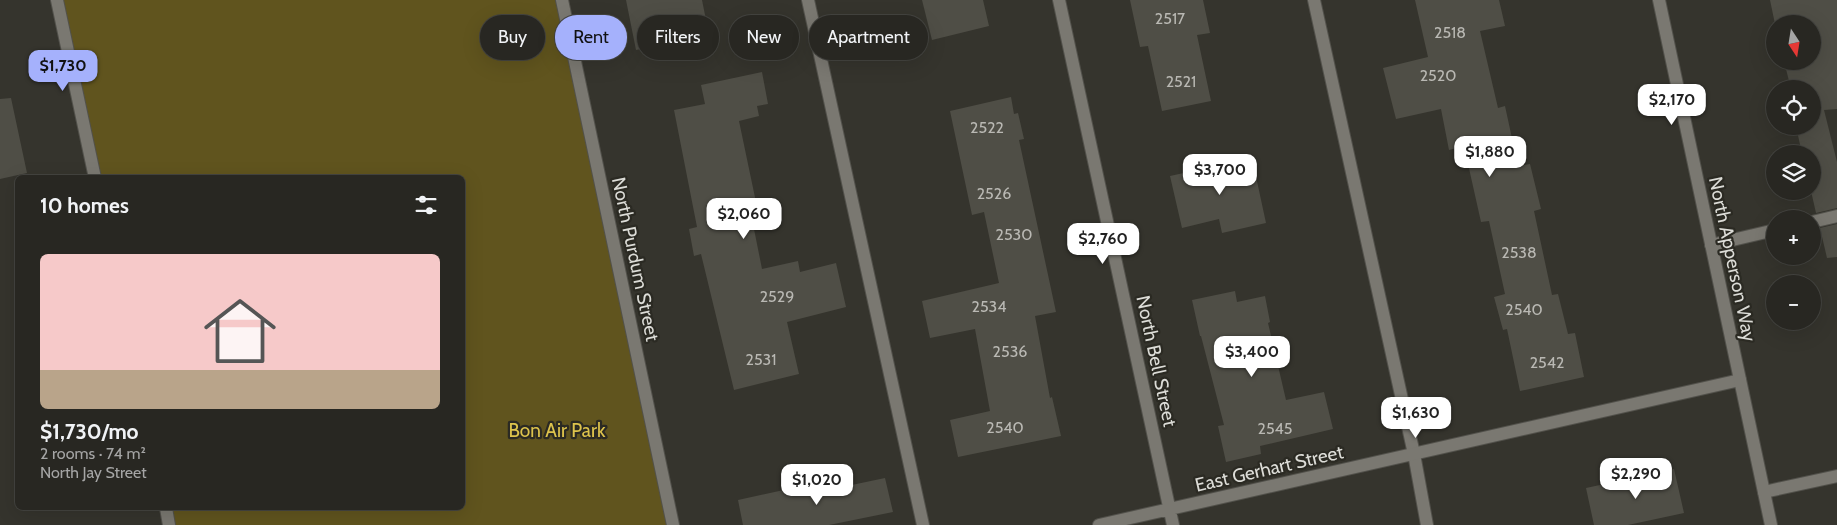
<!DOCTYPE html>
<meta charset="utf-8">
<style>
body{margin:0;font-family:Cabin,sans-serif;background:#302f2a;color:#f1f3f6;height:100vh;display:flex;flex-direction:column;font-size:19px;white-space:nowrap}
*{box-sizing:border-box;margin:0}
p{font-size:16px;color:#a5a5a5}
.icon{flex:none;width:28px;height:28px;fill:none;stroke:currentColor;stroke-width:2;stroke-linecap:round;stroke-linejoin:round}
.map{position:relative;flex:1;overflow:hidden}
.panel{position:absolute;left:15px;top:175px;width:450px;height:335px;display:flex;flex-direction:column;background:#282722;border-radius:8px;box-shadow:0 5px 20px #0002,0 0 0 1px #444440}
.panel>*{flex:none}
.hud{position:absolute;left:480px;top:15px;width:475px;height:45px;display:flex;gap:10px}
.needle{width:32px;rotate:168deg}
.buttons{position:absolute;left:1766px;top:15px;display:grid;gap:10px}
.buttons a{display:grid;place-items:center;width:55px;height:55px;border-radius:50%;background:#282722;box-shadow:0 5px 20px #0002,0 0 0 1px #444440;font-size:25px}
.price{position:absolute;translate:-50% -42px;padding:0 11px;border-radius:10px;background:#fff;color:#222;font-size:16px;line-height:32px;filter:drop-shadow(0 1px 2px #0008)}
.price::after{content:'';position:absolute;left:50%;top:30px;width:15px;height:11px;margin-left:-8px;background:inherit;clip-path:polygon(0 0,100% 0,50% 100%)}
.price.on{background:#a5b1fc;color:#111}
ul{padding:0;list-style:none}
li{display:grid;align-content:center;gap:10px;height:265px;padding:0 25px}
li span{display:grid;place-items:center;height:155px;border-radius:8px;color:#555}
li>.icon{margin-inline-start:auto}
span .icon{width:90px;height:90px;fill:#fffc;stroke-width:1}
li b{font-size:21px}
h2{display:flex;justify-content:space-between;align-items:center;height:60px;padding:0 25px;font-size:21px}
.tag{padding:0 18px;border-radius:22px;background:#282722;box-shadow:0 5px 20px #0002,0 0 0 1px #444440;font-size:18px;line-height:45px}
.tag.on{background:#a5b1fc;color:#111}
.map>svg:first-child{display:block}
.green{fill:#60541e}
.building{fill:#4f4e46}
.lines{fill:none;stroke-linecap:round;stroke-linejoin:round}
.service-casing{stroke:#52514b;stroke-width:14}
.minor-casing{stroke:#52514b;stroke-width:14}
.secondary-casing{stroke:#52514b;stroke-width:14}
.service{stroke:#7a7871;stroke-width:12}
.minor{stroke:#7a7871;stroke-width:12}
.secondary{stroke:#7a7871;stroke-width:12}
.labels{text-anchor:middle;stroke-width:4.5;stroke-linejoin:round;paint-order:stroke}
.number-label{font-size:16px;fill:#b9b8b3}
.street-label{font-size:19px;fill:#dcdcd7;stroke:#2b2a23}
.park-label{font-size:19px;fill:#ddc34c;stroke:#2b2a23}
</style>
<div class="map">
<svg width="1837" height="525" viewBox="0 0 1837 525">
<rect width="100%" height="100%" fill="#35342d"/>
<path class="green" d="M57 0H562L673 525H169L166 508H462V178L95 177Z"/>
<path class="building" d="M626 0H702L709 35 636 50Z
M922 0H983L989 26 932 40Z
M1130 0H1203L1210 33 1197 35 1211 101 1162 111 1148 46 1140 47Z
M1415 0H1499L1505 26 1480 31 1498 108 1505 106 1518 166 1530 164 1541 209 1534 211 1552 295 1558 294 1568 334 1575 333 1584 377 1520 391 1507 329 1503 330 1494 297 1505 294 1489 221 1481 222 1464 146 1449 150 1441 109 1396 119 1383 68 1428 57Z
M1770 0H1837V109L1824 110 1837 162V208L1816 213 1811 191H1812V154H1802L1796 126H1812V89H1791L1784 61H1812V24H1775Z
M762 72 768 104 757 106 759 116 739 121 757 207 750 209 762 269 798 261 800 272 836 263 846 307 787 322 799 374 734 390 701 254 694 256 689 229 697 227 674 110 705 104 701 85Z
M1011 97 1014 114 1018 113 1024 139 1019 140 1056 312 1035 316 1050 398 1052 397 1061 436 958 457 950 420 990 411 975 329 930 338 922 301 999 283 984 212 972 215 950 111Z
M11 98 27 173 0 179V99Z
M1252 158 1266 223 1222 233 1219 219 1182 228 1170 176Z
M1837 224V257L1827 258 1820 228Z
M1235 291 1237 302 1265 296 1270 322 1268 323 1286 400 1324 392 1333 429 1260 446 1261 454 1226 462 1218 426 1224 425 1201 336H1200L1192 300Z
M1674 469 1684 513 1628 525H1594L1586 488Z
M885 478 893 512 829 525H743L738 500 802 486 804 495Z"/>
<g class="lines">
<defs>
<path id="service" d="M808 0 923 525
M1314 0 1414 454 1427 525
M1812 222 1837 216
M1711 245 1775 230
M1764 492 1837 476"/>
<path id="minor" d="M57 0 95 178
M562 0 673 525
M1059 0 1173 525
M166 508 169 525
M1099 525 1740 380"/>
<path id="secondary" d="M1659 0 1771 525"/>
</defs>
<use href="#service" class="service-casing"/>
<use href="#minor" class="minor-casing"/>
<use href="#secondary" class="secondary-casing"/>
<use href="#service" class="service"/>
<use href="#minor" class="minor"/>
<use href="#secondary" class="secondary"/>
</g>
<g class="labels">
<g class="number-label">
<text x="1170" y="24">2517</text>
<text x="1450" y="38">2518</text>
<text x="1438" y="81">2520</text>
<text x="1181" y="87">2521</text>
<text x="987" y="133">2522</text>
<text x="994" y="199">2526</text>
<text x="1014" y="240">2530</text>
<text x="1519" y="258">2538</text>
<text x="777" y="302">2529</text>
<text x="989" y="312">2534</text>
<text x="1524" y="315">2540</text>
<text x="1010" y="357">2536</text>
<text x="761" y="365">2531</text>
<text x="1547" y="368">2542</text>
<text x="1005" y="433">2540</text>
<text x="1275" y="434">2545</text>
</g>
<g class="street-label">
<text transform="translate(636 259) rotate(78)" y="7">North Purdum Street</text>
<text transform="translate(1733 259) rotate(78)" y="7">North Apperson Way</text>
<text transform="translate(1157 361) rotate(78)" y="7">North Bell Street</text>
<text transform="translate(1269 468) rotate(-13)" y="7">East Gerhart Street</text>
</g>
<g class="park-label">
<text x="557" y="437">Bon Air Park</text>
</g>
</g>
</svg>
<div class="buttons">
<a><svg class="needle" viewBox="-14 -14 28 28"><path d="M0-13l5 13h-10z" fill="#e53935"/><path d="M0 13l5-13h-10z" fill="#a5a5a5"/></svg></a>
<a><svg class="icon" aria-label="locate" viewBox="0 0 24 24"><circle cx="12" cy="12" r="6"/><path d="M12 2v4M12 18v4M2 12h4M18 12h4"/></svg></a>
<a><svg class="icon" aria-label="layers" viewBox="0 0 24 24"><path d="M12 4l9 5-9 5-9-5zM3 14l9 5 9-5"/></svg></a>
<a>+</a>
<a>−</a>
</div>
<b class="price on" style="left:63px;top:92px">$1,730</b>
<b class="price" style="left:1672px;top:126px">$2,170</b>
<b class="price" style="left:1490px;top:178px">$1,880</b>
<b class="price" style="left:1220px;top:196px">$3,700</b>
<b class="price" style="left:744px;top:240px">$2,060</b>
<b class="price" style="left:1103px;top:265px">$2,760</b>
<b class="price" style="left:1252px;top:378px">$3,400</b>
<b class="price" style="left:1416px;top:439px">$1,630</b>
<b class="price" style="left:1636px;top:500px">$2,290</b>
<b class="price" style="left:817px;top:506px">$1,020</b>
<div class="hud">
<a class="tag">Buy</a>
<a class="tag on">Rent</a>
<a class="tag">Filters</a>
<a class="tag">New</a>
<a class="tag">Apartment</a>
</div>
<section class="panel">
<h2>10 homes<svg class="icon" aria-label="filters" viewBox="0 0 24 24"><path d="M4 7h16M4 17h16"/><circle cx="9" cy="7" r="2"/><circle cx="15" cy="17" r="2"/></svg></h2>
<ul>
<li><span style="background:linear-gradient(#f6c9c9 75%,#b9a48a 0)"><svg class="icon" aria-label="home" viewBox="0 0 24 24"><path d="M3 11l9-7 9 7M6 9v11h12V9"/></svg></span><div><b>$1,730/mo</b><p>2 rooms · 74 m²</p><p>North Jay Street</p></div></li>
</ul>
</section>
</div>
